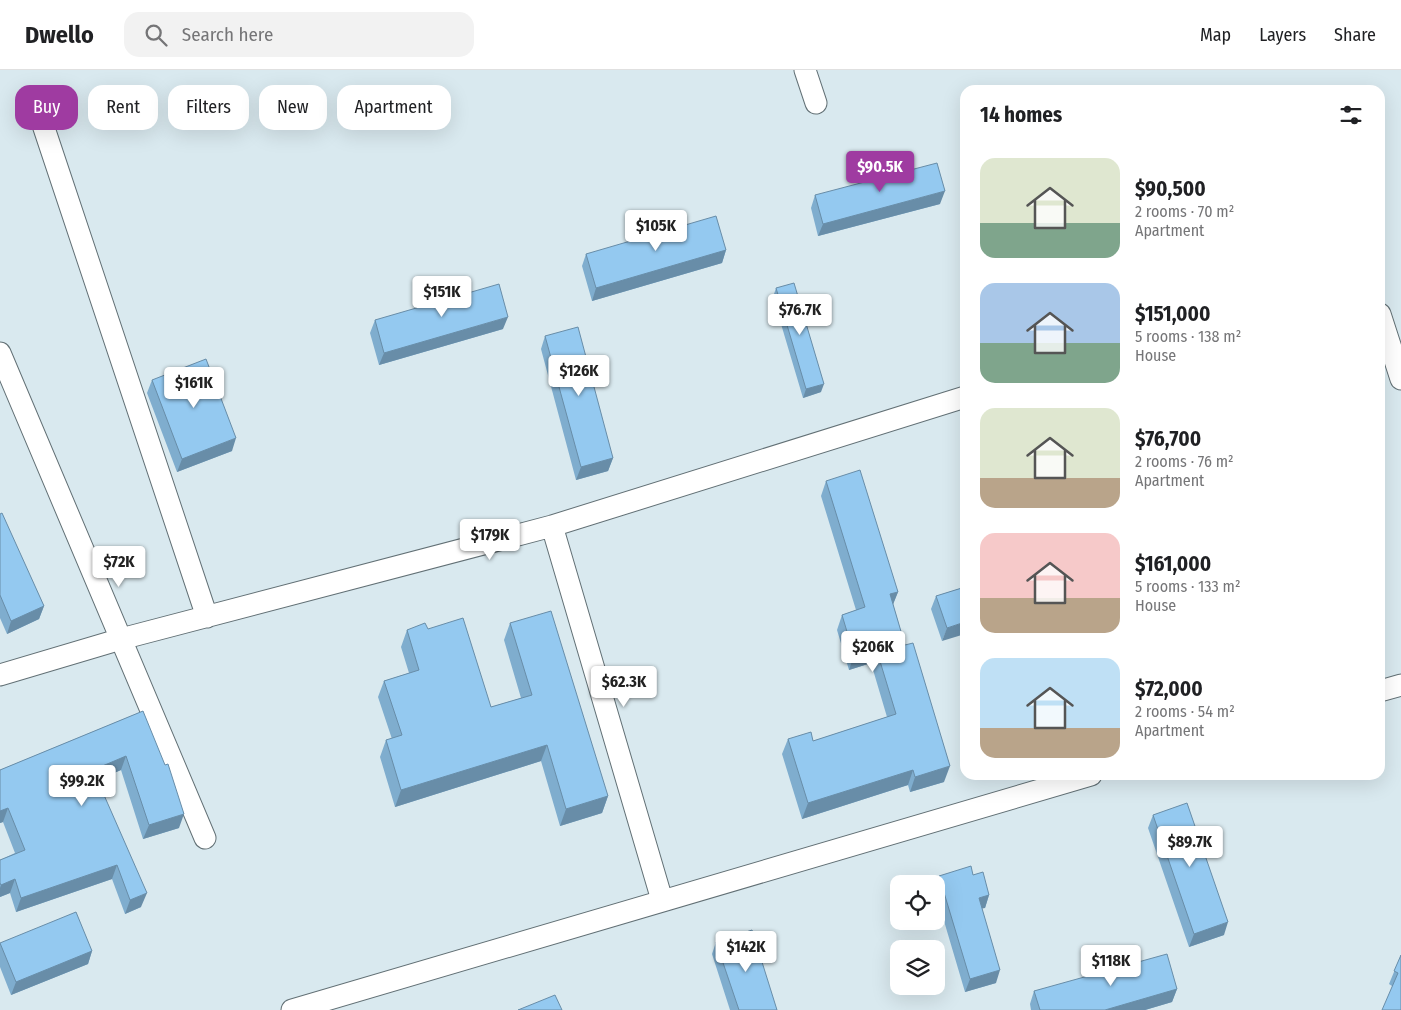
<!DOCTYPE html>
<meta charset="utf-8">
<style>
body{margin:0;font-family:"Fira Sans Condensed",sans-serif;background:#f2f2f2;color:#202124;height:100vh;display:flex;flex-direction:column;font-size:19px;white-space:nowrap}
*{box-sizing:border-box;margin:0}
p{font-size:16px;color:#757577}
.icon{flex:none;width:28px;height:28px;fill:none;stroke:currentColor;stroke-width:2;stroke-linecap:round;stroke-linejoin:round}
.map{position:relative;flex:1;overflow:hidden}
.sheet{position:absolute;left:960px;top:15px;width:425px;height:695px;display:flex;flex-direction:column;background:#fff;border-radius:15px;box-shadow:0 5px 20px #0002}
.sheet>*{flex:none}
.top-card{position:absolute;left:15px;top:15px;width:475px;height:45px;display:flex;gap:10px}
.controls{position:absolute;left:890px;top:805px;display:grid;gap:10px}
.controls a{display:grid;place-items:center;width:55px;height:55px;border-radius:10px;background:#fff;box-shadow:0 5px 20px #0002;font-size:25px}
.price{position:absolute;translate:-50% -42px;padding:0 11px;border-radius:5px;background:#fff;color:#222;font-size:16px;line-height:32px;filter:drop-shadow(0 1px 2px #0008)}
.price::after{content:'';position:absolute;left:50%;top:30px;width:15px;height:11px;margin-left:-8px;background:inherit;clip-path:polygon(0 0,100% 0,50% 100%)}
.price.selected{background:#9f3ba1;color:#fff}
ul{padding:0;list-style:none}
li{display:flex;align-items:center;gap:15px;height:125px;padding:0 20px}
li span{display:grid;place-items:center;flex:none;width:140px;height:100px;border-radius:15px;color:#555}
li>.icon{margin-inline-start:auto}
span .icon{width:60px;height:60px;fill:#fffc;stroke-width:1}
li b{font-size:21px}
h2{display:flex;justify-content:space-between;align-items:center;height:60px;padding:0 20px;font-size:21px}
.pill{padding:0 18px;border-radius:15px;background:#fff;box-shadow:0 5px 20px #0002;font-size:18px;line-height:45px}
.pill.selected{background:#9f3ba1;color:#fff}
header{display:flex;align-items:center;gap:30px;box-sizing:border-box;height:70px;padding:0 25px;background:#fff;border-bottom:1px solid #e0e0e0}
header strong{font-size:24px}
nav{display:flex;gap:28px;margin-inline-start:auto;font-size:18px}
.search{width:350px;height:45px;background:#f2f2f2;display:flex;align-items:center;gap:12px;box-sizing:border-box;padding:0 18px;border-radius:15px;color:#757577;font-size:19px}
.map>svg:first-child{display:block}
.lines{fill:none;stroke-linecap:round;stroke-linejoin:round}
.minor-casing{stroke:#627075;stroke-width:23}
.minor{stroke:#fff;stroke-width:21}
.wall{fill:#7fadce}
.shaded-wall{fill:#688da8}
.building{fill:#94c9f0;stroke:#688da8}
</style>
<header>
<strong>Dwello</strong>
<div class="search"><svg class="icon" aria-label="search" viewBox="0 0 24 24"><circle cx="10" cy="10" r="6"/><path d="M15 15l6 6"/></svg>Search here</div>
<nav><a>Map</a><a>Layers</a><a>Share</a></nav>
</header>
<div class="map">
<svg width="1401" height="940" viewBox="0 0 1401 940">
<rect width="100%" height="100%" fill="#d9e9ef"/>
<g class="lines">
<defs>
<path id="minor" d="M805 0 816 33
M39 43 207 547
M1380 244 1401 309
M0 283 205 768
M552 456 662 830
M0 605 121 569 552 456 965 327
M1380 621 1401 615
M292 940 1091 705"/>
</defs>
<use href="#minor" class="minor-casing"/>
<use href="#minor" class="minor"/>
</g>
<path class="wall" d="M815 125 940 134 818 166 811 138Z
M726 180 722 193 592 231 582 196 586 184Z
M776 218 821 322 803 328 773 227Z
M375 250 503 259 379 295 370 263Z
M545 266 613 388 608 401 576 410 541 279Z
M152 310 232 381 177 402 147 323Z
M826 411 898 522 893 534 944 712 910 722 908 715 802 749 782 684 788 669 813 671 887 647 871 593 849 600 837 560 842 545 856 540 821 426Z
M0 444 44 536 39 549 7 564 0 548Z
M965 517 942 571 931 539 936 526Z
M510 553 608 726 602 743 560 756 541 691 395 737 380 687 386 670 392 669 378 627 384 611 409 603 401 577 407 560 428 559 491 637 521 628 504 570Z
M143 641 179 758 143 769 121 700 98 710 141 837 125 844 112 809 16 842 10 823 0 827V790L15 783 3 752 0 753V700Z
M1153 745 1224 865 1189 877 1148 758Z
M973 805 989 825 985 838H982L996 913 965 922 936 824V814L939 806Z
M716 872 777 940H730L712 884Z
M0 873 92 881 88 894 11 925 0 897Z
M1401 885V940L1392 916 1389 914Z
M1177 919 1172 932 1145 940H1031L1030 934 1034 921Z"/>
<path class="shaded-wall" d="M945 121 940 134 818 166 823 154Z
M726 180 722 193 592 231 596 218Z
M508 247 503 259 379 295 384 283Z
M824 314 821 322 803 328 806 319Z
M236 368 232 381 177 402 182 389Z
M613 388 608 401 576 410 581 397Z
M898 522 892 537 890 524Z
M44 536 39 549 7 564 11 551Z
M965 552V564L942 571 947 558Z
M876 578 871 593 849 600 854 585Z
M547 675 541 691 395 737 401 720Z
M126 686 121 700 88 714 93 700Z
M950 696 944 712 910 722 915 707Z
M913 700 908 715 802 749 808 733Z
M608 726 602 743 560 756 566 739Z
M8 738 3 752 0 753V741Z
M184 744 179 758 143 769 149 755Z
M117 795 112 809 16 842 21 828Z
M15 809 10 823 0 827V818L1 815Z
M147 823 141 837 125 844 130 830Z
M989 825 985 838 974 840 979 828Z
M1228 852 1224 865 1189 877 1194 864Z
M92 881 88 894 11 925 16 912Z
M1000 900 996 913 965 922 970 909Z
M1177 919 1172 932 1145 940H1105Z"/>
<path class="building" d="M937 93 945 121 823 154 815 125Z
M716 146 726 180 596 218 586 184Z
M794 213 824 314 806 319 776 218Z
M499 214 508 247 384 283 375 250Z
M578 257 613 388 581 397 545 266Z
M206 289 236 368 182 389 152 310Z
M860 400 898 522 890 524 905 575 913 573 950 696 915 707 913 700 808 733 788 669 811 662 813 671 896 644 876 578 854 585 842 545 865 537 826 411Z
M2 443 44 536 11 551 0 525V444Z
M965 517V552L947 558 936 526Z
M551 541 608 726 566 739 547 675 401 720 386 670 402 665 384 611 419 600 407 560 425 553 428 559 463 548 491 637 532 625 510 553Z
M143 641 165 695 168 694 184 744 149 755 126 686 93 700 147 823 130 830 117 795 21 828 15 809 1 815 0 813V790L25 780 8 738 0 741V700Z
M1187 733 1228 852 1194 864 1153 745Z
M971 796 973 805 983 802 989 825 979 828 1000 900 970 909 939 806Z
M76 842 92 881 16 912 0 873Z
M752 860 777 940H739L716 872Z
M1167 884 1177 919 1105 940H1040L1034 921Z
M1401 885V940H1382L1398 903 1394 901Z
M555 925 562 940H518Z"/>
</svg>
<div class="controls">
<a><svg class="icon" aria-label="locate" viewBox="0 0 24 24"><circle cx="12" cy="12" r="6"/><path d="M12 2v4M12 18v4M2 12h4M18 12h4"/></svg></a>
<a><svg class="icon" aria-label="layers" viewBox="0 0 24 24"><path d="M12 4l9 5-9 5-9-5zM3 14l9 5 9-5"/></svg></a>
</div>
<b class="price selected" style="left:880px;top:123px">$90.5K</b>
<b class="price" style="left:656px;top:182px">$105K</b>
<b class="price" style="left:442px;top:248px">$151K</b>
<b class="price" style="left:800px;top:266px">$76.7K</b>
<b class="price" style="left:579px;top:327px">$126K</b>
<b class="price" style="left:194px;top:339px">$161K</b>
<b class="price" style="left:490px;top:491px">$179K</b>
<b class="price" style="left:119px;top:518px">$72K</b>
<b class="price" style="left:873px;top:603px">$206K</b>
<b class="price" style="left:624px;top:638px">$62.3K</b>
<b class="price" style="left:82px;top:737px">$99.2K</b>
<b class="price" style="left:1190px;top:798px">$89.7K</b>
<b class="price" style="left:746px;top:903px">$142K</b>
<b class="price" style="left:1111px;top:917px">$118K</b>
<div class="top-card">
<a class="pill selected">Buy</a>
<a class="pill">Rent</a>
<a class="pill">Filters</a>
<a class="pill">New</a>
<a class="pill">Apartment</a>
</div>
<section class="sheet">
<h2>14 homes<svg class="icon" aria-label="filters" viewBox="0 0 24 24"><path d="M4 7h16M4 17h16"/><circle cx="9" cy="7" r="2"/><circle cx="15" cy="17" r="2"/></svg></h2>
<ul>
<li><span style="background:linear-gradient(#dfe7d0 65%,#7fa58c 0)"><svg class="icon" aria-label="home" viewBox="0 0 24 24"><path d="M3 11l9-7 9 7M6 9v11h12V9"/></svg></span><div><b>$90,500</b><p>2 rooms · 70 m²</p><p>Apartment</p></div></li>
<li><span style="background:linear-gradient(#a9c7e8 60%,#7fa58c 0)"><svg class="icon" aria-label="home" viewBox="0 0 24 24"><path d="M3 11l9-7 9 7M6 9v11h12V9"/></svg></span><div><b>$151,000</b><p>5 rooms · 138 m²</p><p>House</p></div></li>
<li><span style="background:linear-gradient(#dfe7d0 70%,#b9a48a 0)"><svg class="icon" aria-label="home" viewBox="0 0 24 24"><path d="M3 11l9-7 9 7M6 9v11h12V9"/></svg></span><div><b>$76,700</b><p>2 rooms · 76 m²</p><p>Apartment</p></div></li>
<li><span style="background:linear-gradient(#f6c9c9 65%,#b9a48a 0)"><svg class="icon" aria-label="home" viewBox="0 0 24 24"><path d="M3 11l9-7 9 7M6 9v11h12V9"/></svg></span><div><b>$161,000</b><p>5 rooms · 133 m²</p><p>House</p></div></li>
<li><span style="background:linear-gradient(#bfe0f5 70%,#b9a48a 0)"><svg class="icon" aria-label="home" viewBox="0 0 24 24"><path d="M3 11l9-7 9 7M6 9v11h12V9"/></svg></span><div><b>$72,000</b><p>2 rooms · 54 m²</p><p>Apartment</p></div></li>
</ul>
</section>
</div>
